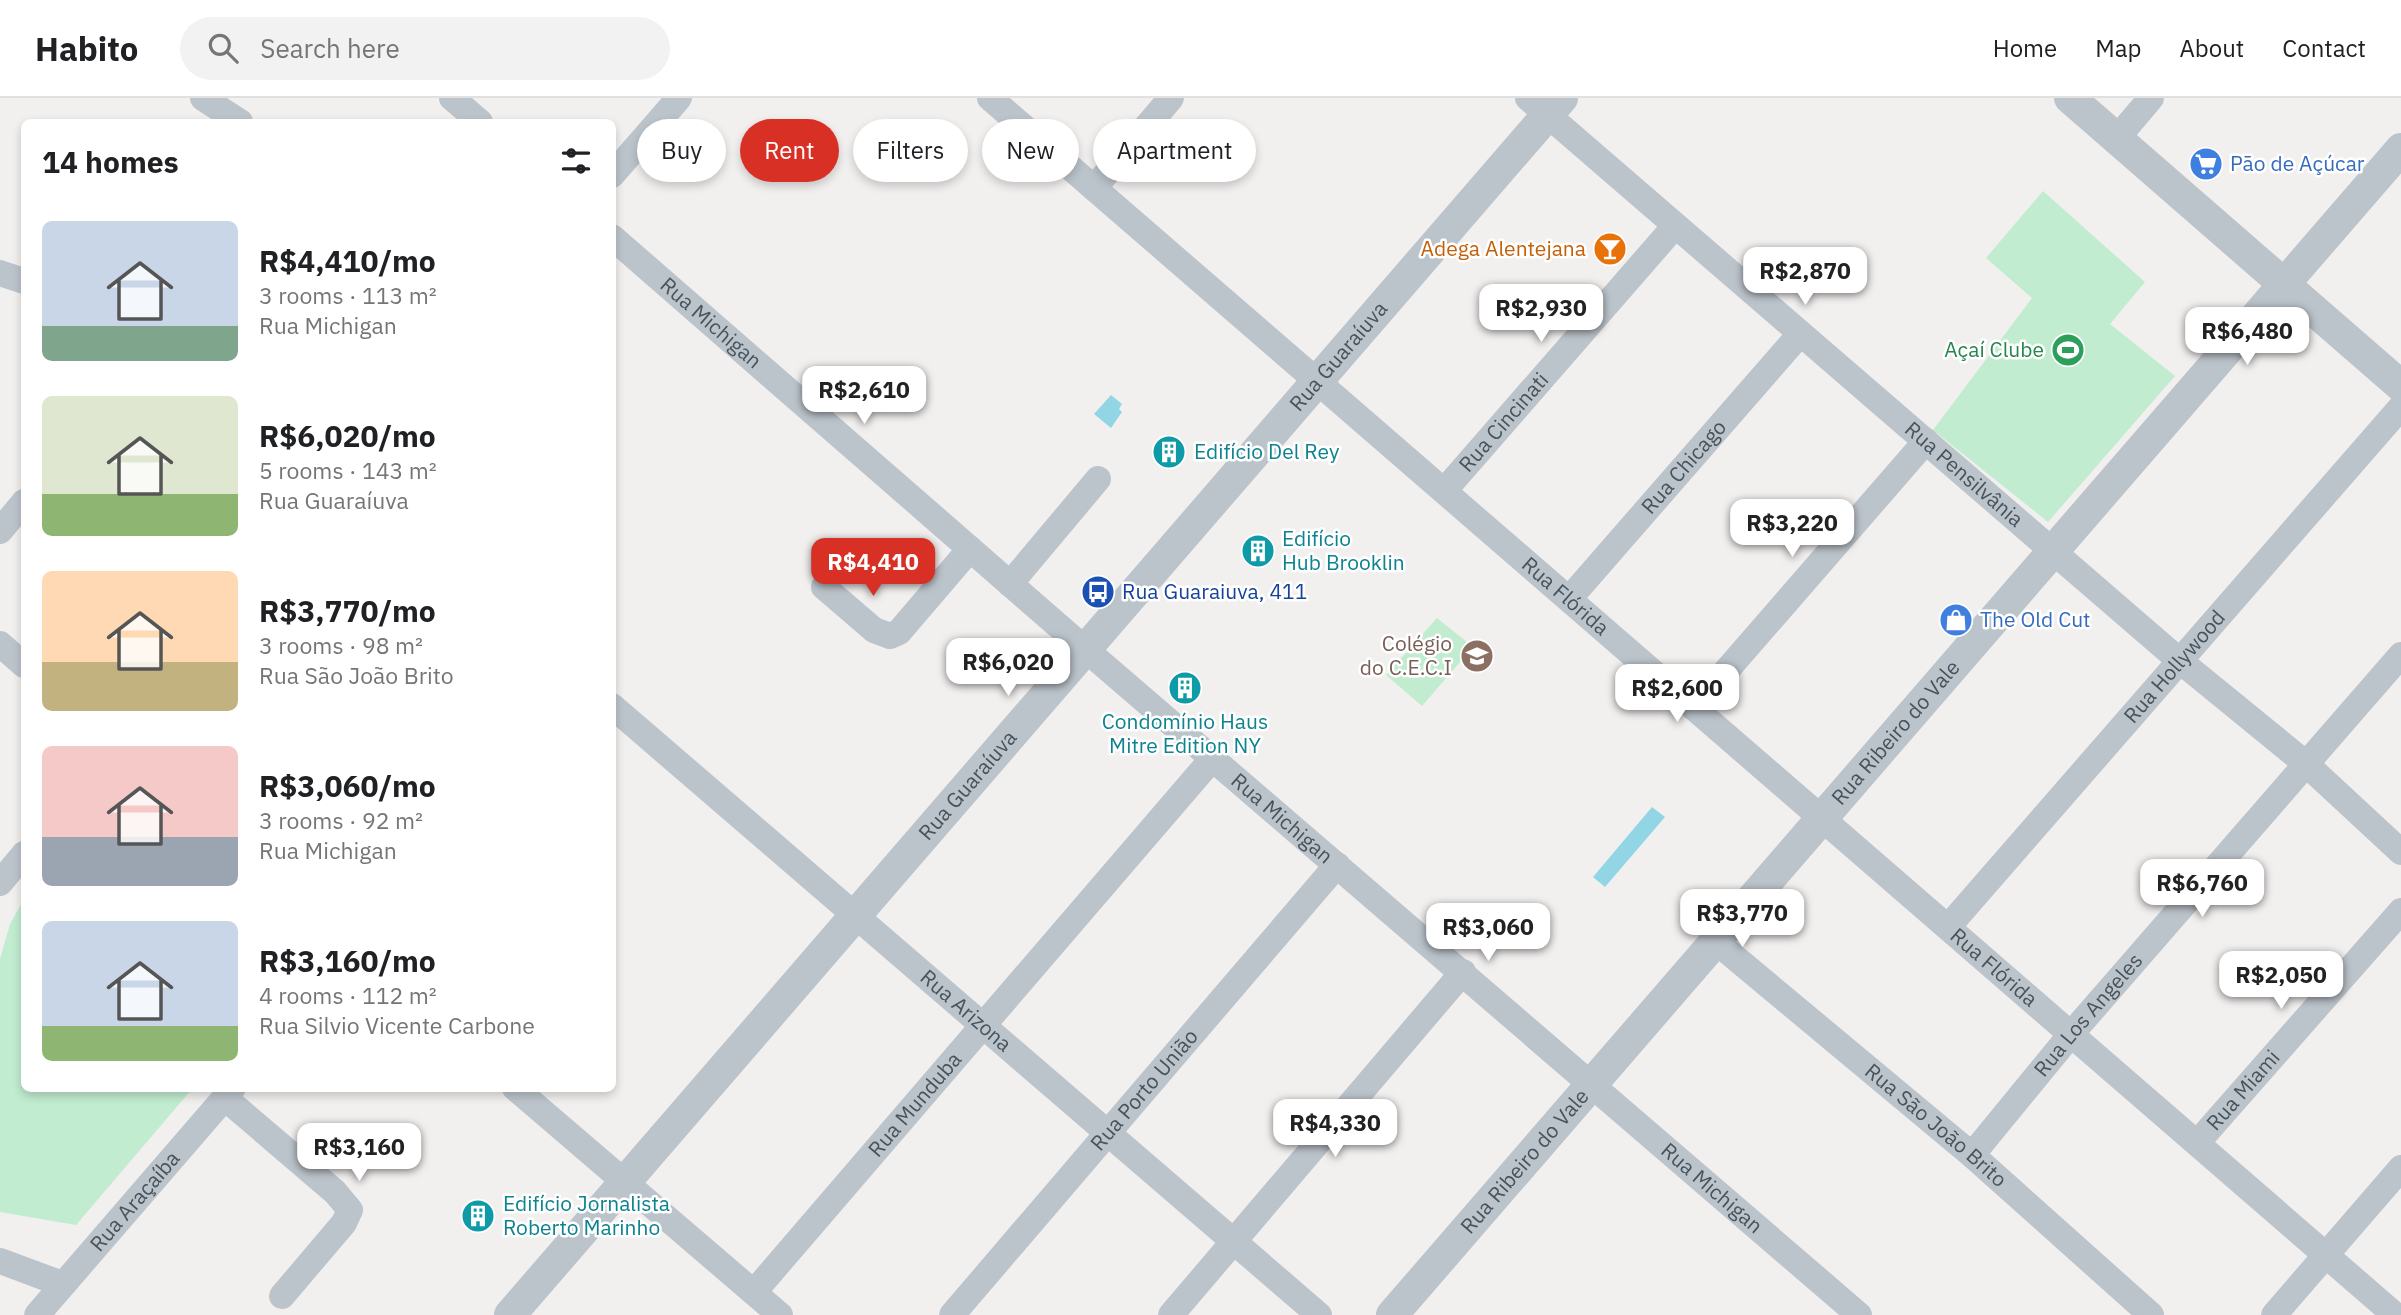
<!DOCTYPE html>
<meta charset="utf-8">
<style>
body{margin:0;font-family:"IBM Plex Sans",sans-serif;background:#f2f2f2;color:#202124;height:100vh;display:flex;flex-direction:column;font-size:26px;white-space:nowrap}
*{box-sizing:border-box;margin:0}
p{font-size:23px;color:#757577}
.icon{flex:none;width:38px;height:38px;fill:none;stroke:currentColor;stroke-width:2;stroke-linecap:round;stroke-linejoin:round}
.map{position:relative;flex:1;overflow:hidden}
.sheet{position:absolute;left:21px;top:21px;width:595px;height:973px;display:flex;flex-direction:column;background:#fff;border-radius:10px;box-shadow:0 4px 10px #0003}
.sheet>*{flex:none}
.hud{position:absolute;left:637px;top:21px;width:665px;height:63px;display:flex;gap:14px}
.price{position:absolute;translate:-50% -60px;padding:0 16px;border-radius:14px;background:#fff;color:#222;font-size:23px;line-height:46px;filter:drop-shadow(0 2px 4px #0008)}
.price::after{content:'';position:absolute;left:50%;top:42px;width:21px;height:16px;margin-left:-10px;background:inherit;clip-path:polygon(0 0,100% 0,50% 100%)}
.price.active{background:#d93025;color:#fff}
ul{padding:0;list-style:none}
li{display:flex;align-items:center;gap:21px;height:175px;padding:0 21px}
li span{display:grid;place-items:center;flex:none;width:196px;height:140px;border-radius:10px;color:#555}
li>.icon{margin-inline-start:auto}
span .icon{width:84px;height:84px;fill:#fffc;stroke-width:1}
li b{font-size:30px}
h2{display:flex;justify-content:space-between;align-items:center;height:84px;padding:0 21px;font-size:30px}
.chip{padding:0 24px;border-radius:32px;background:#fff;box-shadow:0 4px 10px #0003;font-size:24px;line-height:63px}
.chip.active{background:#d93025;color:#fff}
header{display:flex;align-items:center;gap:42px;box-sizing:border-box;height:98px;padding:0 35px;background:#fff;border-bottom:2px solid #e0e0e0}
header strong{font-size:33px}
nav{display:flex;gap:38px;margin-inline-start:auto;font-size:24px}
.search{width:490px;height:63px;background:#f2f2f2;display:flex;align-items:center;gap:18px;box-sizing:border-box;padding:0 24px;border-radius:38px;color:#757577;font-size:26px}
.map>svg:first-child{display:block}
.green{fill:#c1ecd0}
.water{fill:#92d6e5}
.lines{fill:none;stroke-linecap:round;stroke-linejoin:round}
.minor{stroke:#bcc4cb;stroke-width:26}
.tertiary{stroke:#bcc4cb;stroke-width:32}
.labels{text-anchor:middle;stroke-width:5;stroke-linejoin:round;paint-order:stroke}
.shop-label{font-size:21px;fill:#366cbe;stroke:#fff;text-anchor:start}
.food-label{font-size:21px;fill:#c56008;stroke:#fff;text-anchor:end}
.street-label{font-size:21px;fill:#49535b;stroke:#fff}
.leisure-label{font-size:21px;fill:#27864d;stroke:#fff;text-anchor:end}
.culture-label{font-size:21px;fill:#0d838f;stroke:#fff;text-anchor:start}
.transit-label{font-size:21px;fill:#164399;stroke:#fff;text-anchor:start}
.education-label{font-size:21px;fill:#785e54;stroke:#fff;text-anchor:end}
</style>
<header>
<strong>Habito</strong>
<div class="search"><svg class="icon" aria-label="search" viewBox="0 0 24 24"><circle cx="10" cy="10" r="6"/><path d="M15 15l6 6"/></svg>Search here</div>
<nav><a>Home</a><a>Map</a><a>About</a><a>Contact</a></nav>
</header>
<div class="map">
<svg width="2401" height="1217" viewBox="0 0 2401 1217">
<rect width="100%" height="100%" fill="#f2efef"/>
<path class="green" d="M2043 93 2145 184 2110 226 2175 278 2048 424 1933 332 2032 200 1986 160Z
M1437 520 1473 549 1422 608 1386 577Z
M24 801V990L192 991 76 1127 0 1114V861L10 826Z"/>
<path class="water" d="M1111 297 1122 306 1119 311 1122 314 1111 330 1094 316Z
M1652 709 1665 719 1605 789 1593 779Z"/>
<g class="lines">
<g class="minor">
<path d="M203 0 240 24"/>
<path d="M452 0 480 24"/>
<path id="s1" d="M990 0 2395 1217"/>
<path id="s2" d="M1528 0 2180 563 2305 665 2401 754"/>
<path d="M2118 39 2151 0"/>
<path d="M612 77 679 0"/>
<path d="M1094 90 1171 0"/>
<path id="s3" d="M612 139 1085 551 1859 1217"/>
<path d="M0 175 24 183"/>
<path id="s4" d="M1444 393 1674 129"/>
<path d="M0 433 24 404"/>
<path d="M1010 486 1098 381"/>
<path d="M824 489 874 532 890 538 899 534 970 451"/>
<path id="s5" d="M1569 501 1800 236"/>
<path d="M0 546 24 567"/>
<path id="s6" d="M612 608 1319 1217"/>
<path d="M1694 610 1926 343"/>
<path d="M0 785 24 756"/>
<path id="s7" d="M1948 829 2401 309"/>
<path id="s8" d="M1714 842 1972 1057 2151 1217"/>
<path d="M515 990 780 1217"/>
<path d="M225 1000 335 1094 350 1112 344 1125 282 1198"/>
<path id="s9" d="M2197 1045 2401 813"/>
<path id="s10" d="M1972 1057 2072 935 2401 557"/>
<path d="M0 1163 62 1186"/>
<path id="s11" d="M754 1194 1212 661"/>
<path id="s12" d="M37 1217 233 990"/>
<path id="s13" d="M952 1217 1337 767"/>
<path d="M1171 1217 1463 874"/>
<path d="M2274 1217 2401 1070"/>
</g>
<g class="tertiary">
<path d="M2070 0 2401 288"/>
<path id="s14" d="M510 1217 1562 0"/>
<path id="s15" d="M1392 1217 2401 51"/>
</g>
</g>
<defs>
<symbol id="supermarket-disc" viewBox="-11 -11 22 22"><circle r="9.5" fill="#3f7fe0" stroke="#fff"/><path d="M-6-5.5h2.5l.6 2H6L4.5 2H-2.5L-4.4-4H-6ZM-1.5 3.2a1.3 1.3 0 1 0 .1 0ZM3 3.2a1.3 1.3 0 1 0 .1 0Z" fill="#fff"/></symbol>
<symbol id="bar-disc" viewBox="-11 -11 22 22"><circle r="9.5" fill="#e8710a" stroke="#fff"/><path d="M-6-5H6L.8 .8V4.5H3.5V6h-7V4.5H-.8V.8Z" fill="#fff"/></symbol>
<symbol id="stadium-disc" viewBox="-11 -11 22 22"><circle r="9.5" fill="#2e9e5b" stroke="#fff"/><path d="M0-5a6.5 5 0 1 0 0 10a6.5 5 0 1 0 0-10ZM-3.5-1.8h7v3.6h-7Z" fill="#fff"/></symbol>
<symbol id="building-disc" viewBox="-11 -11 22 22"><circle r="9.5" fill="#0f9aa8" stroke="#fff"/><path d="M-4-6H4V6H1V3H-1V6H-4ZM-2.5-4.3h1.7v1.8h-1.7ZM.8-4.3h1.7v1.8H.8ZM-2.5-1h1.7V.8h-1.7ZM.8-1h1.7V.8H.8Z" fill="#fff"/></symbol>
<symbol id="bus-disc" viewBox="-11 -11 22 22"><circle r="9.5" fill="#1a4fb4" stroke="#fff"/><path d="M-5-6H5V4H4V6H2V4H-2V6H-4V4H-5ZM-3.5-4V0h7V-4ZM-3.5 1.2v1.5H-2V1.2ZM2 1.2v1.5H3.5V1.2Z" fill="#fff"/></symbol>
<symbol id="shop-disc" viewBox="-11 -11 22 22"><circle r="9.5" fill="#3f7fe0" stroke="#fff"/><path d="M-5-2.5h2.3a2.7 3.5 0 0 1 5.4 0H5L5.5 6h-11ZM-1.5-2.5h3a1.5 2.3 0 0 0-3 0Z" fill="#fff"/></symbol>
<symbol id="school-disc" viewBox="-11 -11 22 22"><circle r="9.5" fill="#8d6e63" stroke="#fff"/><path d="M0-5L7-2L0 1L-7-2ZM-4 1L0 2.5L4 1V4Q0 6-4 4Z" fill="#fff"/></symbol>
</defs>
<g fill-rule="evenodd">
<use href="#supermarket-disc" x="2187" y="47" width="38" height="38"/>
<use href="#bar-disc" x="1591" y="132" width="38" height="38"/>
<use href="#stadium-disc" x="2049" y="233" width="38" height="38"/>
<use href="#building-disc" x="1150" y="335" width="38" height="38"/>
<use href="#building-disc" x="1239" y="434" width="38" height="38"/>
<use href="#bus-disc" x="1079" y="475" width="38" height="38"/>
<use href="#shop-disc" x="1937" y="503" width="38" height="38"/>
<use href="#school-disc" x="1458" y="539" width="38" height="38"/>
<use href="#building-disc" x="1166" y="571" width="38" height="38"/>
<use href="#building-disc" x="459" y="1099" width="38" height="38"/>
</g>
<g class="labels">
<g class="shop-label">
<text x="2230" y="73">Pão de Açúcar</text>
<text x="1980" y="529">The Old Cut</text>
</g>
<g class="food-label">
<text x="1586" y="158">Adega Alentejana</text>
</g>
<g class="street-label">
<text dy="7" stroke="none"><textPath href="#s3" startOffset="131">Rua Michigan</textPath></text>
<text dy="7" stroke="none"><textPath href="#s14" startOffset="1267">Rua Guaraíuva</textPath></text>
<text dy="7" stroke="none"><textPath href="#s4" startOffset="91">Rua Cincinati</textPath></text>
<text dy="7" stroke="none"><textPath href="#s5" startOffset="175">Rua Chicago</textPath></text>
<text dy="7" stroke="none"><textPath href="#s2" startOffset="576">Rua Pensilvânia</textPath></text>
<text dy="7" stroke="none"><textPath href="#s1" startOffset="761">Rua Flórida</textPath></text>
<text dy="7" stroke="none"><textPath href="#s7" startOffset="345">Rua Hollywood</textPath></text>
<text dy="7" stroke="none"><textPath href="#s15" startOffset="770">Rua Ribeiro do Vale</textPath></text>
<text dy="7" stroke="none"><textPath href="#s14" startOffset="700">Rua Guaraíuva</textPath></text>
<text dy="7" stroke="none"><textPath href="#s3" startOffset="887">Rua Michigan</textPath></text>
<text dy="7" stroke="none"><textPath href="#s1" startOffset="1328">Rua Flórida</textPath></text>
<text dy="7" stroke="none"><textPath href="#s6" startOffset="467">Rua Arizona</textPath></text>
<text dy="7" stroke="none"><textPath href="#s10" startOffset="182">Rua Los Angeles</textPath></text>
<text dy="7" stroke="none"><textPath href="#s13" startOffset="296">Rua Porto União</textPath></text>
<text dy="7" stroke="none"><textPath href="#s9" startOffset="70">Rua Miami</textPath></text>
<text dy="7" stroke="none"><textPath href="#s11" startOffset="247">Rua Munduba</textPath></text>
<text dy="7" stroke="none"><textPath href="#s8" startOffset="289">Rua São João Brito</textPath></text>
<text dy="7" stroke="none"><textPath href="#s15" startOffset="203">Rua Ribeiro do Vale</textPath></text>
<text dy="7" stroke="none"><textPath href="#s3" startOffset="1454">Rua Michigan</textPath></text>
<text dy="7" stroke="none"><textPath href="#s12" startOffset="150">Rua Araçaíba</textPath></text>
</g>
<g class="leisure-label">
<text x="2044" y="259">Açaí Clube</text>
</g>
<g class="culture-label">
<text x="1194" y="361">Edifício Del Rey</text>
<text x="1282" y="448">Edifício<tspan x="1282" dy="24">Hub Brooklin</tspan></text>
<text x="1185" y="631" text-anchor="middle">Condomínio Haus<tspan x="1185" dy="24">Mitre Edition NY</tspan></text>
<text x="503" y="1113">Edifício Jornalista<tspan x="503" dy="24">Roberto Marinho</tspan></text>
</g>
<g class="transit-label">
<text x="1122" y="501">Rua Guaraiuva, 411</text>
</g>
<g class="education-label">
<text x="1452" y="553">Colégio<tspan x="1452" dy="24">do C.E.C.I</tspan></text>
</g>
</g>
</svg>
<b class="price" style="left:1805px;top:209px">R$2,870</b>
<b class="price" style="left:1541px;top:246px">R$2,930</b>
<b class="price" style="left:2247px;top:269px">R$6,480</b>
<b class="price" style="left:864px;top:328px">R$2,610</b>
<b class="price" style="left:1792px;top:461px">R$3,220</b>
<b class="price active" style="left:873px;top:500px">R$4,410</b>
<b class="price" style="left:1008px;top:600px">R$6,020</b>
<b class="price" style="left:1677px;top:626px">R$2,600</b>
<b class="price" style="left:2202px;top:821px">R$6,760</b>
<b class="price" style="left:1742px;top:851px">R$3,770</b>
<b class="price" style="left:1488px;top:865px">R$3,060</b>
<b class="price" style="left:2281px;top:913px">R$2,050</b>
<b class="price" style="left:1335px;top:1061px">R$4,330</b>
<b class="price" style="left:359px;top:1085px">R$3,160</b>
<div class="hud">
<a class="chip">Buy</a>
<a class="chip active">Rent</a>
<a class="chip">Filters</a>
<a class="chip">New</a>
<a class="chip">Apartment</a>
</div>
<section class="sheet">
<h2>14 homes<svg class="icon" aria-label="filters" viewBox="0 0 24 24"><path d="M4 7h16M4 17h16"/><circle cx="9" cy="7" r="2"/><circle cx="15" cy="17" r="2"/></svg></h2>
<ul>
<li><span style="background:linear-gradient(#c9d6e8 75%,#7fa58c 0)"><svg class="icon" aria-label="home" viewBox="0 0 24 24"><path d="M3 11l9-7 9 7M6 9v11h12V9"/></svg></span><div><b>R$4,410/mo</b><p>3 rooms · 113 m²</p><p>Rua Michigan</p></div></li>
<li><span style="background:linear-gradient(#dfe7d0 70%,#8fb573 0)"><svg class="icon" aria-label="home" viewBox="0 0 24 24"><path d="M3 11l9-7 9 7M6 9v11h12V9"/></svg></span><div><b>R$6,020/mo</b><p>5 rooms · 143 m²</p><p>Rua Guaraíuva</p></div></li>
<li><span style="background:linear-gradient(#ffd9b3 65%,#c2b280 0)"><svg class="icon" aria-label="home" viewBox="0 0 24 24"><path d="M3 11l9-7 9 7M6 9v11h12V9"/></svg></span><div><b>R$3,770/mo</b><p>3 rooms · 98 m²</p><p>Rua São João Brito</p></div></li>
<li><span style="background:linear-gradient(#f6c9c9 65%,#9aa5b1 0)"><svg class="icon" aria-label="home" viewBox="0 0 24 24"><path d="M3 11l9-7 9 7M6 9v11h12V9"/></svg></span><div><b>R$3,060/mo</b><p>3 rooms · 92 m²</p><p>Rua Michigan</p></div></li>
<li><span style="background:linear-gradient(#c9d6e8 75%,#8fb573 0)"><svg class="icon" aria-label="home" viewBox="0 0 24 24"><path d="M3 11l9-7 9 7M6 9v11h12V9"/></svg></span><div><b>R$3,160/mo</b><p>4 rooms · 112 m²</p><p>Rua Silvio Vicente Carbone</p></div></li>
</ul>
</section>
</div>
